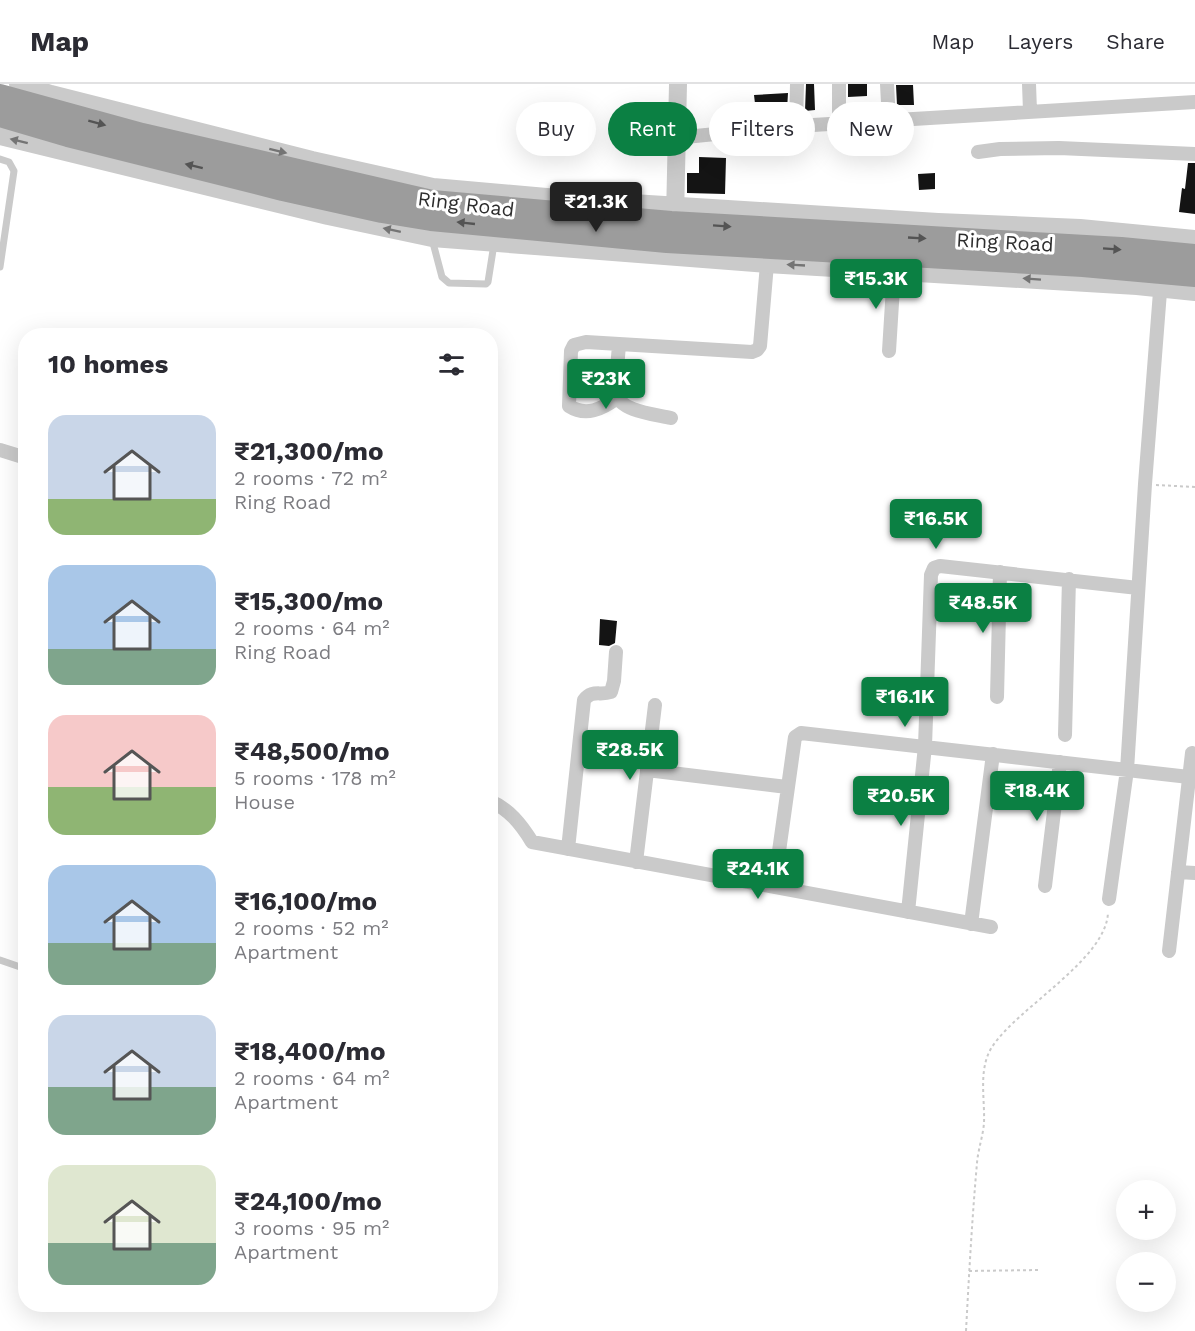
<!DOCTYPE html>
<meta charset="utf-8">
<style>
body{margin:0;font-family:"Work Sans",sans-serif;background:#f7f7f7;color:#2b2b33;height:100vh;display:flex;flex-direction:column;font-size:22px;white-space:nowrap}
*{box-sizing:border-box;margin:0}
p{font-size:20px;color:#7c7c81}
.icon{flex:none;width:33px;height:33px;fill:none;stroke:currentColor;stroke-width:2;stroke-linecap:round;stroke-linejoin:round}
.map{position:relative;flex:1;overflow:hidden}
.drawer{position:absolute;left:18px;top:244px;width:480px;height:984px;display:flex;flex-direction:column;background:#fff;border-radius:24px;box-shadow:0 6px 24px #0002}
.drawer>*{flex:none}
.top-card{position:absolute;left:516px;top:18px;width:570px;height:54px;display:flex;gap:12px}
.fabs{position:absolute;left:1116px;top:1096px;display:grid;gap:12px}
.fabs a{display:grid;place-items:center;width:60px;height:60px;border-radius:50%;background:#fff;box-shadow:0 6px 24px #0002;font-size:30px}
.price{position:absolute;translate:-50% -51px;padding:0 14px;border-radius:6px;background:#0b8043;color:#fff;font-size:20px;line-height:39px;filter:drop-shadow(0 2px 3px #0008)}
.price::after{content:'';position:absolute;left:50%;top:36px;width:18px;height:14px;margin-left:-9px;background:inherit;clip-path:polygon(0 0,100% 0,50% 100%)}
.price.active{background:#222;color:#fff}
ul{padding:0;list-style:none}
li{display:flex;align-items:center;gap:18px;height:150px;padding:0 30px}
li span{display:grid;place-items:center;flex:none;width:168px;height:120px;border-radius:18px;color:#555}
li>.icon{margin-inline-start:auto}
span .icon{width:72px;height:72px;fill:#fffc;stroke-width:1}
li b{font-size:26px}
h2{display:flex;justify-content:space-between;align-items:center;height:72px;padding:0 30px;font-size:26px}
.pill{padding:0 21px;border-radius:27px;background:#fff;box-shadow:0 6px 24px #0002;font-size:21px;line-height:54px}
.pill.active{background:#0b8043;color:#fff}
header{display:flex;align-items:center;gap:36px;box-sizing:border-box;height:84px;padding:0 30px;background:#fff;border-bottom:2px solid #e1e1e2}
header strong{font-size:28px}
nav{display:flex;gap:33px;margin-inline-start:auto;font-size:21px}
.map>svg:first-child{display:block}
.building{fill:#141414}
.lines{fill:none;stroke-linecap:round;stroke-linejoin:round}
.path{stroke:#cacaca;stroke-width:2;stroke-dasharray:3 3;stroke-linecap:butt}
.service{stroke:#cacaca;stroke-width:7}
.minor{stroke:#cacaca;stroke-width:14}
.tertiary{stroke:#cacaca;stroke-width:18}
.trunk{stroke:#9c9c9c;stroke-width:24}
.oneway{fill:#545454}
.oneway2{fill:#747474}
.labels{text-anchor:middle;stroke-width:6;stroke-linejoin:round;paint-order:stroke}
.street-label{font-size:20px;fill:#2d2d2d;stroke:#fff}
</style>
<header>
<strong>Map</strong>
<nav><a>Map</a><a>Layers</a><a>Share</a></nav>
</header>
<div class="map">
<svg width="1195" height="1247" viewBox="0 0 1195 1247">
<rect width="100%" height="100%" fill="#fff"/>
<path class="building" d="M806 0H814L815 26 805 27Z
M848 0H867V12L848 13Z
M896 1H913L914 21H897Z
M788 9 787 26 756 28 754 11Z
M699 73 726 74 725 110 687 109V89H699Z
M1188 79H1195V130L1179 128 1182 104 1185 105Z
M935 89V105L919 106 918 90Z
M600 535 617 537 615 559 609 562 599 561Z"/>
<g class="lines">
<path class="path" d="M1156 401 1195 403
M969 1187 1040 1186
M966 1247C969 1191 972 1135 977 1079 978 1066 983 1052 984 1039 985 1014 978 985 992 963 1018 923 1107 875 1108 828"/>
<path class="service" d="M0 75 9 78 14 87 0 183
M432 155 442 193 449 199 486 200 488 198 494 160
M0 876 26 885"/>
<path class="minor" d="M839 0V40
M887 0 889 37
M1029 0 1030 27
M796 42 797 0
M665 55 796 42 1195 18
M978 68 1000 65 1059 64 1195 70
M619 261 615 309C621 328 654 330 671 334
M889 267 894 187
M617 314C602 325 586 333 569 322L571 267 574 261 586 258 752 268 757 266 760 262 767 180
M0 366 26 374
M997 613 1000 488
M1065 651 1069 495
M647 686 787 703
M490 717C509 725 521 740 532 758L991 843
M568 765 584 616C592 605 600 612 611 608L614 597 616 568
M636 778 655 621
M1178 788 1195 789
M1045 802 1060 678
M774 803 795 653 801 649 1189 693
M1109 815 1127 686 1145 400 1161 195
M908 828 925 662 931 491 934 484 940 482 1138 504
M971 840 993 670
M1169 867 1192 669"/>
<path class="tertiary" d="M18 0 51 10 312 76 433 103 569 115 938 138 1080 144 1195 155
M0 52 328 132 432 154 767 180 1137 202 1195 208
M675 133 678 0"/>
<path class="trunk" d="M0 12 142 51 432 118 671 139 1121 165 1195 172
M0 31 68 51 283 105 382 127 431 135 667 157 1083 181 1195 191"/>
</g>
<defs><path id="oneway-solid" d="M-6-.8H1V-3.2L6.5 0L1 3.2V.8H-6Z" transform="scale(1.5)"/></defs>
<g class="oneway">
<use href="#oneway-solid" transform="translate(97 39) rotate(15)"/>
<use href="#oneway-solid" transform="translate(194 82) rotate(-166)"/>
<use href="#oneway-solid" transform="translate(466 139) rotate(-174)"/>
<use href="#oneway-solid" transform="translate(722 142) rotate(4)"/>
<use href="#oneway-solid" transform="translate(917 154) rotate(3)"/>
<use href="#oneway-solid" transform="translate(1112 165) rotate(4)"/>
</g>
<g class="oneway2">
<use href="#oneway-solid" transform="translate(19 57) rotate(-166)"/>
<use href="#oneway-solid" transform="translate(278 67) rotate(14)"/>
<use href="#oneway-solid" transform="translate(392 146) rotate(-168)"/>
<use href="#oneway-solid" transform="translate(796 181) rotate(-177)"/>
<use href="#oneway-solid" transform="translate(1032 195) rotate(-176)"/>
</g>
<g class="labels">
<g class="street-label">
<text transform="translate(466 120) rotate(7)" y="7">Ring Road</text>
<text transform="translate(1005 158) rotate(3)" y="7">Ring Road</text>
</g>
</g>
</svg>
<div class="fabs">
<a>+</a>
<a>−</a>
</div>
<b class="price active" style="left:596px;top:149px">₹21.3K</b>
<b class="price" style="left:876px;top:226px">₹15.3K</b>
<b class="price" style="left:606px;top:326px">₹23K</b>
<b class="price" style="left:936px;top:466px">₹16.5K</b>
<b class="price" style="left:983px;top:550px">₹48.5K</b>
<b class="price" style="left:905px;top:644px">₹16.1K</b>
<b class="price" style="left:630px;top:697px">₹28.5K</b>
<b class="price" style="left:1037px;top:738px">₹18.4K</b>
<b class="price" style="left:901px;top:743px">₹20.5K</b>
<b class="price" style="left:758px;top:816px">₹24.1K</b>
<div class="top-card">
<a class="pill">Buy</a>
<a class="pill active">Rent</a>
<a class="pill">Filters</a>
<a class="pill">New</a>
</div>
<section class="drawer">
<h2>10 homes<svg class="icon" aria-label="filters" viewBox="0 0 24 24"><path d="M4 7h16M4 17h16"/><circle cx="9" cy="7" r="2"/><circle cx="15" cy="17" r="2"/></svg></h2>
<ul>
<li><span style="background:linear-gradient(#c9d6e8 70%,#8fb573 0)"><svg class="icon" aria-label="home" viewBox="0 0 24 24"><path d="M3 11l9-7 9 7M6 9v11h12V9"/></svg></span><div><b>₹21,300/mo</b><p>2 rooms · 72 m²</p><p>Ring Road</p></div></li>
<li><span style="background:linear-gradient(#a9c7e8 70%,#7fa58c 0)"><svg class="icon" aria-label="home" viewBox="0 0 24 24"><path d="M3 11l9-7 9 7M6 9v11h12V9"/></svg></span><div><b>₹15,300/mo</b><p>2 rooms · 64 m²</p><p>Ring Road</p></div></li>
<li><span style="background:linear-gradient(#f6c9c9 60%,#8fb573 0)"><svg class="icon" aria-label="home" viewBox="0 0 24 24"><path d="M3 11l9-7 9 7M6 9v11h12V9"/></svg></span><div><b>₹48,500/mo</b><p>5 rooms · 178 m²</p><p>House</p></div></li>
<li><span style="background:linear-gradient(#a9c7e8 65%,#7fa58c 0)"><svg class="icon" aria-label="home" viewBox="0 0 24 24"><path d="M3 11l9-7 9 7M6 9v11h12V9"/></svg></span><div><b>₹16,100/mo</b><p>2 rooms · 52 m²</p><p>Apartment</p></div></li>
<li><span style="background:linear-gradient(#c9d6e8 60%,#7fa58c 0)"><svg class="icon" aria-label="home" viewBox="0 0 24 24"><path d="M3 11l9-7 9 7M6 9v11h12V9"/></svg></span><div><b>₹18,400/mo</b><p>2 rooms · 64 m²</p><p>Apartment</p></div></li>
<li><span style="background:linear-gradient(#dfe7d0 65%,#7fa58c 0)"><svg class="icon" aria-label="home" viewBox="0 0 24 24"><path d="M3 11l9-7 9 7M6 9v11h12V9"/></svg></span><div><b>₹24,100/mo</b><p>3 rooms · 95 m²</p><p>Apartment</p></div></li>
</ul>
</section>
</div>
